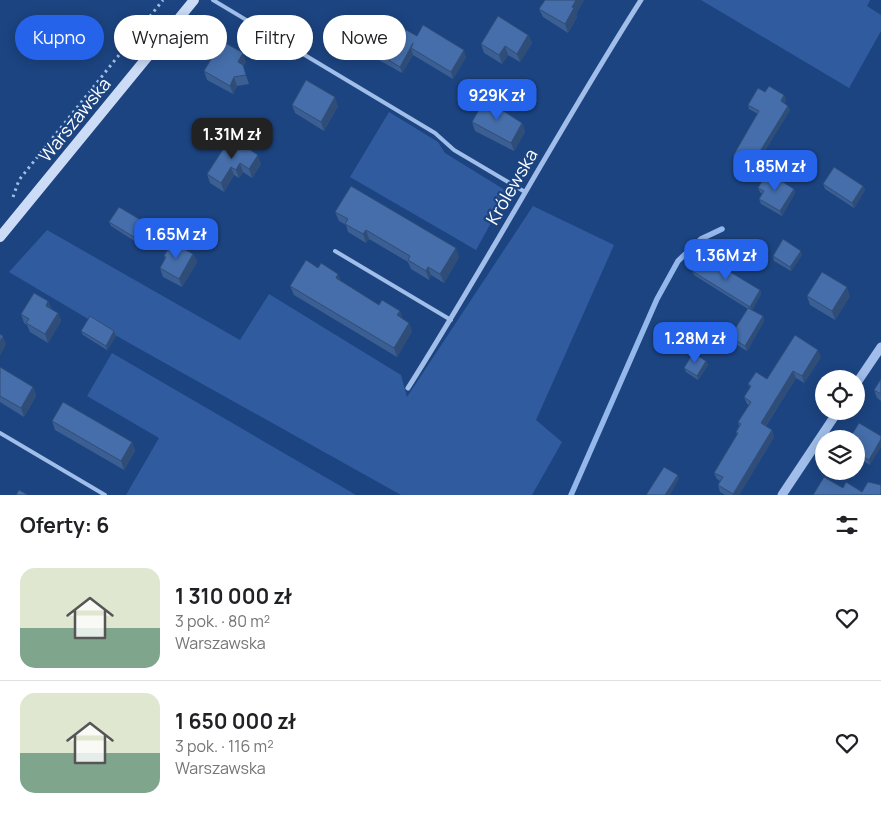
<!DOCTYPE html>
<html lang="pl">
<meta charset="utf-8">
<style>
body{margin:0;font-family:Manrope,sans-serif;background:#f6f6f6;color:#202124;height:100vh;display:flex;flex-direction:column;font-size:19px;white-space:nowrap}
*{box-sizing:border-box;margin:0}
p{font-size:16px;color:#757577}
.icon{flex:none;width:28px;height:28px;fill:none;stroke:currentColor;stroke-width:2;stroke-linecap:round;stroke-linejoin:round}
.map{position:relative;height:495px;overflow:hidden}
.drawer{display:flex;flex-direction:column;background:#fff;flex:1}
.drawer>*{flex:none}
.guide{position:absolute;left:15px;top:15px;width:500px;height:45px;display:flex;gap:10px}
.fabs{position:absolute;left:815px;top:370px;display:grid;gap:10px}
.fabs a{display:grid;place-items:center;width:50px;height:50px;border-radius:50%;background:#fff;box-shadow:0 2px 12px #0003;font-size:25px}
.price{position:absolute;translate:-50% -42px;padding:0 11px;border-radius:10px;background:#2563eb;color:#fff;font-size:16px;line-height:32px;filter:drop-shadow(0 1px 2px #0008)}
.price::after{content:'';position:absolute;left:50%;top:30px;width:15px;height:11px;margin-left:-8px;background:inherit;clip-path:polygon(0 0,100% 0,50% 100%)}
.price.selected{background:#222;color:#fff}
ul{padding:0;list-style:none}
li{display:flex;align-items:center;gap:15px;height:125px;padding:0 20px}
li+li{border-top:1px solid #e0e0e0}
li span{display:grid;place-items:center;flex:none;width:140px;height:100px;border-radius:15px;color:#555}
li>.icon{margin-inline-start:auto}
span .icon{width:60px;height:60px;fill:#fffc;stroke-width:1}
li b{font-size:21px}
h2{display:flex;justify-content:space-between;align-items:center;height:60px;padding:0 20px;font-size:21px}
.chip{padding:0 18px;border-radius:22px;background:#fff;box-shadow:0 2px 12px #0003;font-size:18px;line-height:45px}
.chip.selected{background:#2563eb;color:#fff}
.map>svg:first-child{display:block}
.green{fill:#305c9f}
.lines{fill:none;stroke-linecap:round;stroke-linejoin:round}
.stream{stroke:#94b8eb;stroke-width:5.5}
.path{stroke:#a0bee9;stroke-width:3;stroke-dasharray:2.5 4;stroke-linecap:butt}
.service{stroke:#a0bee9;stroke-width:4}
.minor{stroke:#a0bee9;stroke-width:5}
.tertiary{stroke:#a0bee9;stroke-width:9}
.secondary{stroke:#ccdcf7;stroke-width:10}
.wall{fill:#3b5f92}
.shaded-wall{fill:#304d77}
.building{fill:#456eaa;stroke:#304d77}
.labels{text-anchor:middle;stroke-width:4.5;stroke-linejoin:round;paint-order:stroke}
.street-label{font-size:18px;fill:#fff;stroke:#1c4480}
</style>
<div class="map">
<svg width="881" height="495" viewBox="0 0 881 495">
<rect width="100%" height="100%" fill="#1c4480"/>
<path class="green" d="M701 0H870L867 6 881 15V31L849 88Z
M389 112 438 142 445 153 508 192 476 250 350 177Z
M533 206 614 245 536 420 562 442 532 495H401L122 339 9 272 47 230 240 340 269 294 401 375 407 397Z
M112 353 356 495H126L159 438 87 396Z"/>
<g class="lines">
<path class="stream" d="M571 495 657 299 678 261 701 239 722 229"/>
<path class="path" d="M13 197 19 180 163 0"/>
<path class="service" d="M213 0 435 133 454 150 525 192
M335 251 451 320
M0 433 105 495"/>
<path class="minor" d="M408 388C489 260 560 127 641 0"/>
<path class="tertiary" d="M856 384 881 347
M782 495 838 411"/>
<path class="secondary" d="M0 237 194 0"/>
</g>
<path class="wall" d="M545 0H584L576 14 577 17 568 33 543 17 539 9Z
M528 35 532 43 520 62 508 55 502 64 484 53 481 44Z
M417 36 466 57 453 79 413 55 402 73 377 59 375 52Z
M246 62 243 66 249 84 237 86 233 94 207 80 204 71Z
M765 92 784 95 786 100 784 103 790 110 756 165 747 168 734 160 733 156 758 114 749 109 748 105Z
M292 105 338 106 324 131 295 113Z
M472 122 522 123 525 132 514 151 475 131Z
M231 137 261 164 252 178 243 172 239 178 234 175 224 192 210 183 207 174Z
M823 184 863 186 865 190 854 208 825 189Z
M758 188 794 189 795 193 782 216 761 204 759 199 762 194 760 192Z
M335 212 459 257 444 283 431 275 429 280 411 269 408 262 369 239 366 243 348 232 346 225 339 221Z
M109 222H144L145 226 136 242 111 226Z
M193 254 197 262 182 287 163 277 160 268 165 259 164 256Z
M802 255 791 271 774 261 773 256Z
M692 271 760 290 761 294 752 310 763 316 764 321 747 351 732 342 730 337 748 309 694 275Z
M341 281 379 305 400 311 402 319 412 331 397 357 294 295 290 286Z
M807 296H850L835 320 810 305Z
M48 301 51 309 58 313 61 321 48 343 30 332 27 325 24 323 21 314Z
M81 331H114L116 336 107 350 83 335Z
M821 357 804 383 796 378 766 426 772 430 774 437 739 495H725L720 492 718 485 720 481 717 479 714 473 737 435 736 432 739 426 738 422 749 405 747 404 744 397 750 388 748 384 767 379Z
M706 361 708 365 698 380 686 372 684 368Z
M0 367 33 387 36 396 24 417 0 402Z
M881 379V401L877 398 874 390Z
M52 421 132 442 135 451 124 470 55 430Z
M881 436 870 465 856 457V439Z"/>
<path class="shaded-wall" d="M576 0H584L576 14 577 17 568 33 565 24 572 7Z
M528 35 532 43 520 62 517 54Z
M413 43 411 48 413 55 402 73 400 67Z
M505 46 508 55 502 64 499 55Z
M464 50 466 57 453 79 451 72Z
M243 53 246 62 243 66 249 84 246 75 238 62Z
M234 77 237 86 233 94 230 86Z
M784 95 786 100 783 106 781 101Z
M335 97 338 106 324 131 321 122Z
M788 106 790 110 756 165 754 161Z
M522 123 525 132 514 151 511 143Z
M258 155 261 164 252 178 249 169Z
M240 163 243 172 239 178 236 170Z
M231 167 234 175 224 192 221 183Z
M863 186 865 190 854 208 852 203Z
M794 189 795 193 782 216 780 211Z
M144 222 145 226 136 242 134 237Z
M366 230 369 239 366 243 363 234Z
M456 248 459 257 444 283 440 274Z
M801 251 802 255 791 271 790 267Z
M193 254 197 262 182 287 179 279Z
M428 267 431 275 429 280 426 271Z
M338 274 342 283 336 278Z
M847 287 850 296 835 320 832 311Z
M760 290 761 294 752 311 750 307Z
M48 301 51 310 46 306Z
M400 311 403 320 397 315Z
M58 313 61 321 48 343 45 334Z
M763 316 764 321 747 351 745 346Z
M409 323 412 331 397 357 394 348Z
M114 331 116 336 107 350 106 346Z
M3 336 6 345 0 356V342Z
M818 350 821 357 804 383 802 376Z
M706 361 708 365 698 380 697 376Z
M793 371 796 378 763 430 761 423Z
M33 387 36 396 24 417 21 408Z
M772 430 774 437 739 495H733Z
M881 439V447L870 465 869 460Z
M132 442 135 451 124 470 121 461Z
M678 475 679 479 670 495H665Z"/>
<path class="building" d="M545 0H576L572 7 574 8 565 24 539 9Z
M498 16 528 35 517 54 505 46 499 55 481 44Z
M392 22 417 36 423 25 464 50 451 72 411 48 413 43 400 67 375 52Z
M222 41 243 53 238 62 243 65 246 75 234 77 230 86 204 71Z
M306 80 335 97 321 122 292 105Z
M769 86 784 95 781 101 788 106 754 161 745 163 733 156 759 111 748 105 758 88 765 92Z
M485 99 522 123 511 143 472 122Z
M231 137 258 155 249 169 240 163 236 170 231 167 221 183 207 174Z
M834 167 863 186 852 203 823 184Z
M767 172 794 189 780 211 759 199 764 191 758 188Z
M351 186 456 248 440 274 428 267 426 271 408 260 410 256 366 230 363 234 345 224 348 219 335 212Z
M119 207 144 222 134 237 109 222Z
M783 239 801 251 790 267 773 256Z
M172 242 193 254 179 279 160 268 166 257 164 256Z
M702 255 760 290 750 307 692 271Z
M306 260 318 268 321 263 338 274 336 278 379 305 382 300 400 311 397 315 409 323 394 348 290 286Z
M822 272 847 287 832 311 807 296Z
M34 293 48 301 46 306 58 313 45 334 26 323 29 319 21 314Z
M748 308 763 316 745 346 730 337Z
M90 316 114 331 106 346 81 331Z
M0 334 3 336 0 342Z
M795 335 818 350 802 376 793 371 761 423 772 430 733 494 718 485 723 477 714 473 738 433 736 432 741 424 738 422 751 402 744 397 751 386 748 384 756 372 767 379Z
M693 353 706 361 697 376 684 368Z
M0 367 33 387 21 408 0 396Z
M881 379V394L874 390Z
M63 402 132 442 121 461 52 421Z
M859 423 881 436V439L869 460 856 453V439H849Z
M664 467 678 475 665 495H646Z
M824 477 843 488 846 482 862 492 868 482 877 484 881 485V495H813Z
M19 490 28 495H16Z"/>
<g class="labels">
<g class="street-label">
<text transform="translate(75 120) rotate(-51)" y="6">Warszawska</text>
<text transform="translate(512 187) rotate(-60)" y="6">Królewska</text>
</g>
</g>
</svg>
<div class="fabs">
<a><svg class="icon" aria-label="locate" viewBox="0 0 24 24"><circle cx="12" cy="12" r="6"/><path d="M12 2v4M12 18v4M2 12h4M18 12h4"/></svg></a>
<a><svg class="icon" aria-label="layers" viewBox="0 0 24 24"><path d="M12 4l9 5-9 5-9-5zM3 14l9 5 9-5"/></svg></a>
</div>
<b class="price" style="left:497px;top:121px">929K zł</b>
<b class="price selected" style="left:232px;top:160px">1.31M zł</b>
<b class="price" style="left:775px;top:192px">1.85M zł</b>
<b class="price" style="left:176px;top:260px">1.65M zł</b>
<b class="price" style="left:726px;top:281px">1.36M zł</b>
<b class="price" style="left:695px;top:364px">1.28M zł</b>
<div class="guide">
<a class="chip selected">Kupno</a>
<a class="chip">Wynajem</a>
<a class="chip">Filtry</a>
<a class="chip">Nowe</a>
</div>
</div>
<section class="drawer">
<h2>Oferty: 6<svg class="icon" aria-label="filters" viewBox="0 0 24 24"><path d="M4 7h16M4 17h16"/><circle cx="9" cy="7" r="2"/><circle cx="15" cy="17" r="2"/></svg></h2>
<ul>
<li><span style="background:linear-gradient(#dfe7d0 60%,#7fa58c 0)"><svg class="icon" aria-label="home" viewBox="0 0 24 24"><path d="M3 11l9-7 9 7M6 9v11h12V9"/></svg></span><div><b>1 310 000 zł</b><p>3 pok. · 80 m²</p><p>Warszawska</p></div><svg class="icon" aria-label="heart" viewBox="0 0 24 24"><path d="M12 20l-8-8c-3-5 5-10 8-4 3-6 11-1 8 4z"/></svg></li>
<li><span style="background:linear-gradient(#dfe7d0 60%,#7fa58c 0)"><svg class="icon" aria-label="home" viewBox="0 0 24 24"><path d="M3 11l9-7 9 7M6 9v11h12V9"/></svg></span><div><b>1 650 000 zł</b><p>3 pok. · 116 m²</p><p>Warszawska</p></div><svg class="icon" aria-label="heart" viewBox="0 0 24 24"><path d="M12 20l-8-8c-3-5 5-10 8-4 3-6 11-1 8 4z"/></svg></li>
</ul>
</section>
